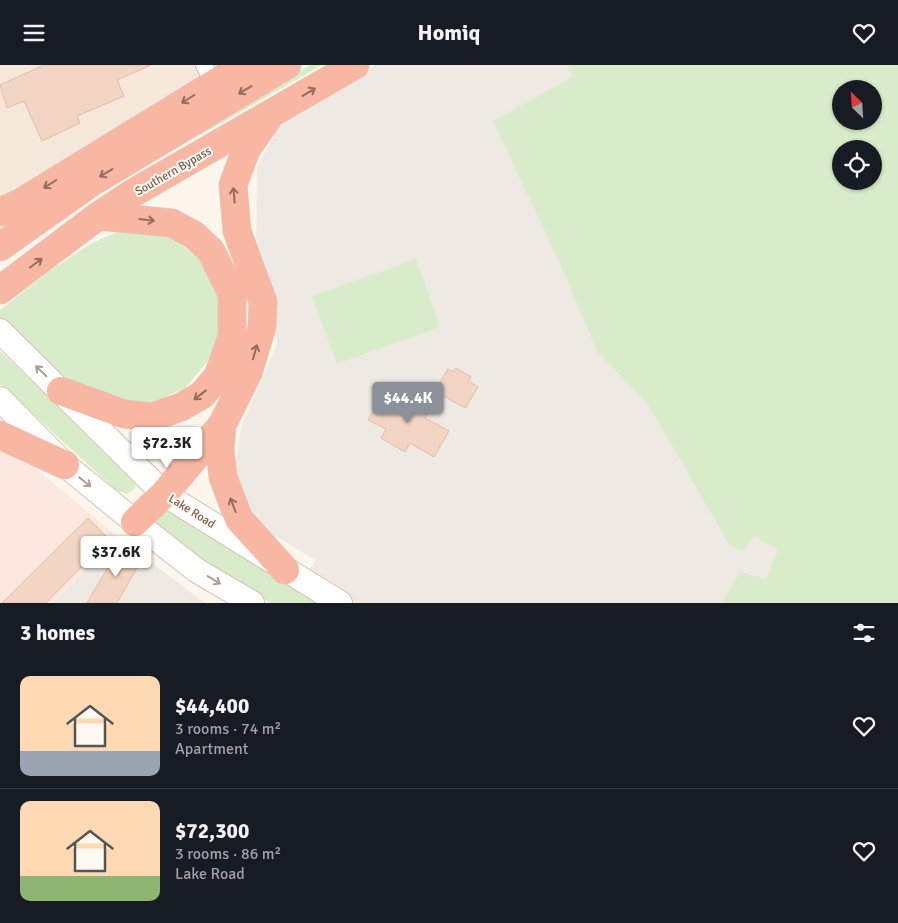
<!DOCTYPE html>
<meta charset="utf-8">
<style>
body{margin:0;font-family:Signika,sans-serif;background:#242831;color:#f1f3f6;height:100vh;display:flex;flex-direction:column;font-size:19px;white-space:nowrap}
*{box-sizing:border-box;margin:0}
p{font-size:16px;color:#9ea1a6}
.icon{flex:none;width:28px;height:28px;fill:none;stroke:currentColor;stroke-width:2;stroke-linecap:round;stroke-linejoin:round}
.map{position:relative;height:538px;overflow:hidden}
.panel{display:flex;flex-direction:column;background:#171b24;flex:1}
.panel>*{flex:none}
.needle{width:32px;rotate:335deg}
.fabs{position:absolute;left:832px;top:15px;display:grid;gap:10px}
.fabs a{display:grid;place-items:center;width:50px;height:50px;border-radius:50%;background:#171b24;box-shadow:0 1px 4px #0004;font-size:25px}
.price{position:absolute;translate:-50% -42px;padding:0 11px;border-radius:5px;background:#fff;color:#222;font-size:16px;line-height:32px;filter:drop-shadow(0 1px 2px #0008)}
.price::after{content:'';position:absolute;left:50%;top:30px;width:15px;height:11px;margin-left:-8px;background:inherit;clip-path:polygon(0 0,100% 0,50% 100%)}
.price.selected{background:#8c9099;color:#fff}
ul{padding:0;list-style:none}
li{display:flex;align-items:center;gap:15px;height:125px;padding:0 20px}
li+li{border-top:1px solid #363941}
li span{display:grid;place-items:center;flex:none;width:140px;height:100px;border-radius:10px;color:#555}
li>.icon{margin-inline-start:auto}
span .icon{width:60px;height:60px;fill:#fffc;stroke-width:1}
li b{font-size:21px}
h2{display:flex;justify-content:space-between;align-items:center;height:60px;padding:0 20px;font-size:21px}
header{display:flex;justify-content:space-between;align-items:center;height:65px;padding:0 20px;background:#171b24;font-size:22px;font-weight:700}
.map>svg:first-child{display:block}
.residential{fill:#f5e8da}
.commercial{fill:#fde8e0}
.industrial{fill:#efe9e4;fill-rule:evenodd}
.green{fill:#d8ecc9;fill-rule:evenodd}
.building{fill:#f3d5c3;stroke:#e6bba3}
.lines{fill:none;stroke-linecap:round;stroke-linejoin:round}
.street-casing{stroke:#d1beb0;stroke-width:18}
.secondary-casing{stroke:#d6c0b0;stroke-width:26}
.highway-casing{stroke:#dad1cd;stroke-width:29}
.street{stroke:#fff;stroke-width:16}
.secondary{stroke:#fff;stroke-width:24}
.highway{stroke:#f7b7a3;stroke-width:28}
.oneway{stroke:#936e5e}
.oneway2{stroke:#af9d94}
.labels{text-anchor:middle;stroke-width:4;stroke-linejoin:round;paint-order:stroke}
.street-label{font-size:12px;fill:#7a5c4d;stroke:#fffaf3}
</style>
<header><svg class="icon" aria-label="menu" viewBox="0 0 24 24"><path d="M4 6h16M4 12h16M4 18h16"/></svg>Homiq<svg class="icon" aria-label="heart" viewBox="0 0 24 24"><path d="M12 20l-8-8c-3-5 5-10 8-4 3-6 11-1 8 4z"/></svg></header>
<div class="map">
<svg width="898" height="538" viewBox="0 0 898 538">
<rect width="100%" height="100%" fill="#fdf6ec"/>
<path class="residential" d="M0 0H254L0 168Z"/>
<path class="commercial" d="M0 379 15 386 116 471 54 538H0Z"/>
<path class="industrial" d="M375 0H898V538H287L316 495 256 460 234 410 241 363 277 279 275 229 256 173 257 103 285 48ZM841 24H874V56H841ZM841 84H874V116H841Z
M116 471 205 538H54Z"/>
<path class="green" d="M310 0H322L175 85Z
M566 0H898V538H722L740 507 766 514 778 485 754 471 743 486 730 481 648 339 597 286 559 196 493 56 573 12ZM841 24H874V56H841ZM841 84H874V116H841Z
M127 163 173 173 203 197 221 238 217 285 185 323 151 338 133 339 67 317 0 253V245L48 207 92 178Z
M416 194 440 262 337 299 312 231Z
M0 286 136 412 135 423 127 429 116 425 0 319Z
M162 435 325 538H270L227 514 145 456Z"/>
<path class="building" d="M44 0H151L117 15 124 31 77 51 80 58 42 76 24 36 7 43 0 20Z
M456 303 471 312 468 316 478 322 465 343 435 326 448 304 453 307Z
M408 327 432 341 425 353 449 366 434 392 410 378 405 387 381 373 386 364 368 355 383 329 401 339Z
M88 453 109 474 46 538H2Z
M120 482 142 494 117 538H87Z"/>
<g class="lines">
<defs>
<path id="street" d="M204 0 213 18"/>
<path id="secondary" d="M0 266 164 429 340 538
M0 334 65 400 135 457 196 505 252 538"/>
<path id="highway" d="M270 50 246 85 233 120 237 166 263 237 262 262 248 308 222 360 220 384 223 412 239 454 285 505
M0 147 20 138 245 0
M0 182 92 117 287 0
M0 225 98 151 133 128 355 0
M61 326 124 349 152 352 181 342 202 330 218 311 232 272V229L211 186 194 170 172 158 98 151
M0 370 65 400
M135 457 164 429 222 360"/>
</defs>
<use href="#street" class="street-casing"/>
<use href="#secondary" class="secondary-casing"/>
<use href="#highway" class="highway-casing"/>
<use href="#street" class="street"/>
<use href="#secondary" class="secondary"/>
<use href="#highway" class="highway"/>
</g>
<defs><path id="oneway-shaft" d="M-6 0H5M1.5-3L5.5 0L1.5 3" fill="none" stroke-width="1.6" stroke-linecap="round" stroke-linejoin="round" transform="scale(1.25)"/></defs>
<g class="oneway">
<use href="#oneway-shaft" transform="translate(245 25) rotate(149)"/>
<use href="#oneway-shaft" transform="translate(309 27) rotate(-31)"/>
<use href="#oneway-shaft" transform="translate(188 34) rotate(148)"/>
<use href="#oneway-shaft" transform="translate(106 108) rotate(149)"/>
<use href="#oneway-shaft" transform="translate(50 119) rotate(148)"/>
<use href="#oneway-shaft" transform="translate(234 130) rotate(-95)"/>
<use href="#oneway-shaft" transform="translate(147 155) rotate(7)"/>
<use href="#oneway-shaft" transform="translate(36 198) rotate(-37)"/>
<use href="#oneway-shaft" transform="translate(255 287) rotate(-74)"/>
<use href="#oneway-shaft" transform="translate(200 330) rotate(142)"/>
<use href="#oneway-shaft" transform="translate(233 440) rotate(-111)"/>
</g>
<g class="oneway2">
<use href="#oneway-shaft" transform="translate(41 306) rotate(-136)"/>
<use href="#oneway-shaft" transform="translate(85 417) rotate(39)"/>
<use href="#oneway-shaft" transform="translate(214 515) rotate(31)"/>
</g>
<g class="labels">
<g class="street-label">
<text transform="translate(173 106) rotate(-30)" y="4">Southern Bypass</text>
<text transform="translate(192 446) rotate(32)" y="4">Lake Road</text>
</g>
</g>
</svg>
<div class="fabs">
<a><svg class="needle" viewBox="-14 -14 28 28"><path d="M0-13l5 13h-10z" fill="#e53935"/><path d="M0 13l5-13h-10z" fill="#9ea1a6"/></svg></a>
<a><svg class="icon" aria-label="locate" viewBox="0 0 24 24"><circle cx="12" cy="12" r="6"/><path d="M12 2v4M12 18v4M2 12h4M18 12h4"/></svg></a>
</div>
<b class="price selected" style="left:408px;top:359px">$44.4K</b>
<b class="price" style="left:167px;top:404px">$72.3K</b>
<b class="price" style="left:116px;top:513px">$37.6K</b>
</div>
<section class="panel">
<h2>3 homes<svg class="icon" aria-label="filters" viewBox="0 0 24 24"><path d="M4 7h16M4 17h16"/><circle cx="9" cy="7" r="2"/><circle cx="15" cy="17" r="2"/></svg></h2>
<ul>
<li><span style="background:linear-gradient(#ffd9b3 75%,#9aa5b1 0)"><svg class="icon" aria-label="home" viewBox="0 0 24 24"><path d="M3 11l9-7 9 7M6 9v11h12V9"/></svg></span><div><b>$44,400</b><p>3 rooms · 74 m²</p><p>Apartment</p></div><svg class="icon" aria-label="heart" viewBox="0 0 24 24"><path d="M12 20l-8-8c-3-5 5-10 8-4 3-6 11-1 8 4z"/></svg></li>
<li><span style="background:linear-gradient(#ffd9b3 75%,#8fb573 0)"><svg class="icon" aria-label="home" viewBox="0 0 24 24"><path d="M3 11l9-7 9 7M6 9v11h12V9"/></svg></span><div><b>$72,300</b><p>3 rooms · 86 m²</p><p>Lake Road</p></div><svg class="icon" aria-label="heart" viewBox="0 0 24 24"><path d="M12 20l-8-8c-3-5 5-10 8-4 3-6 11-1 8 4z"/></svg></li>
</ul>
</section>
